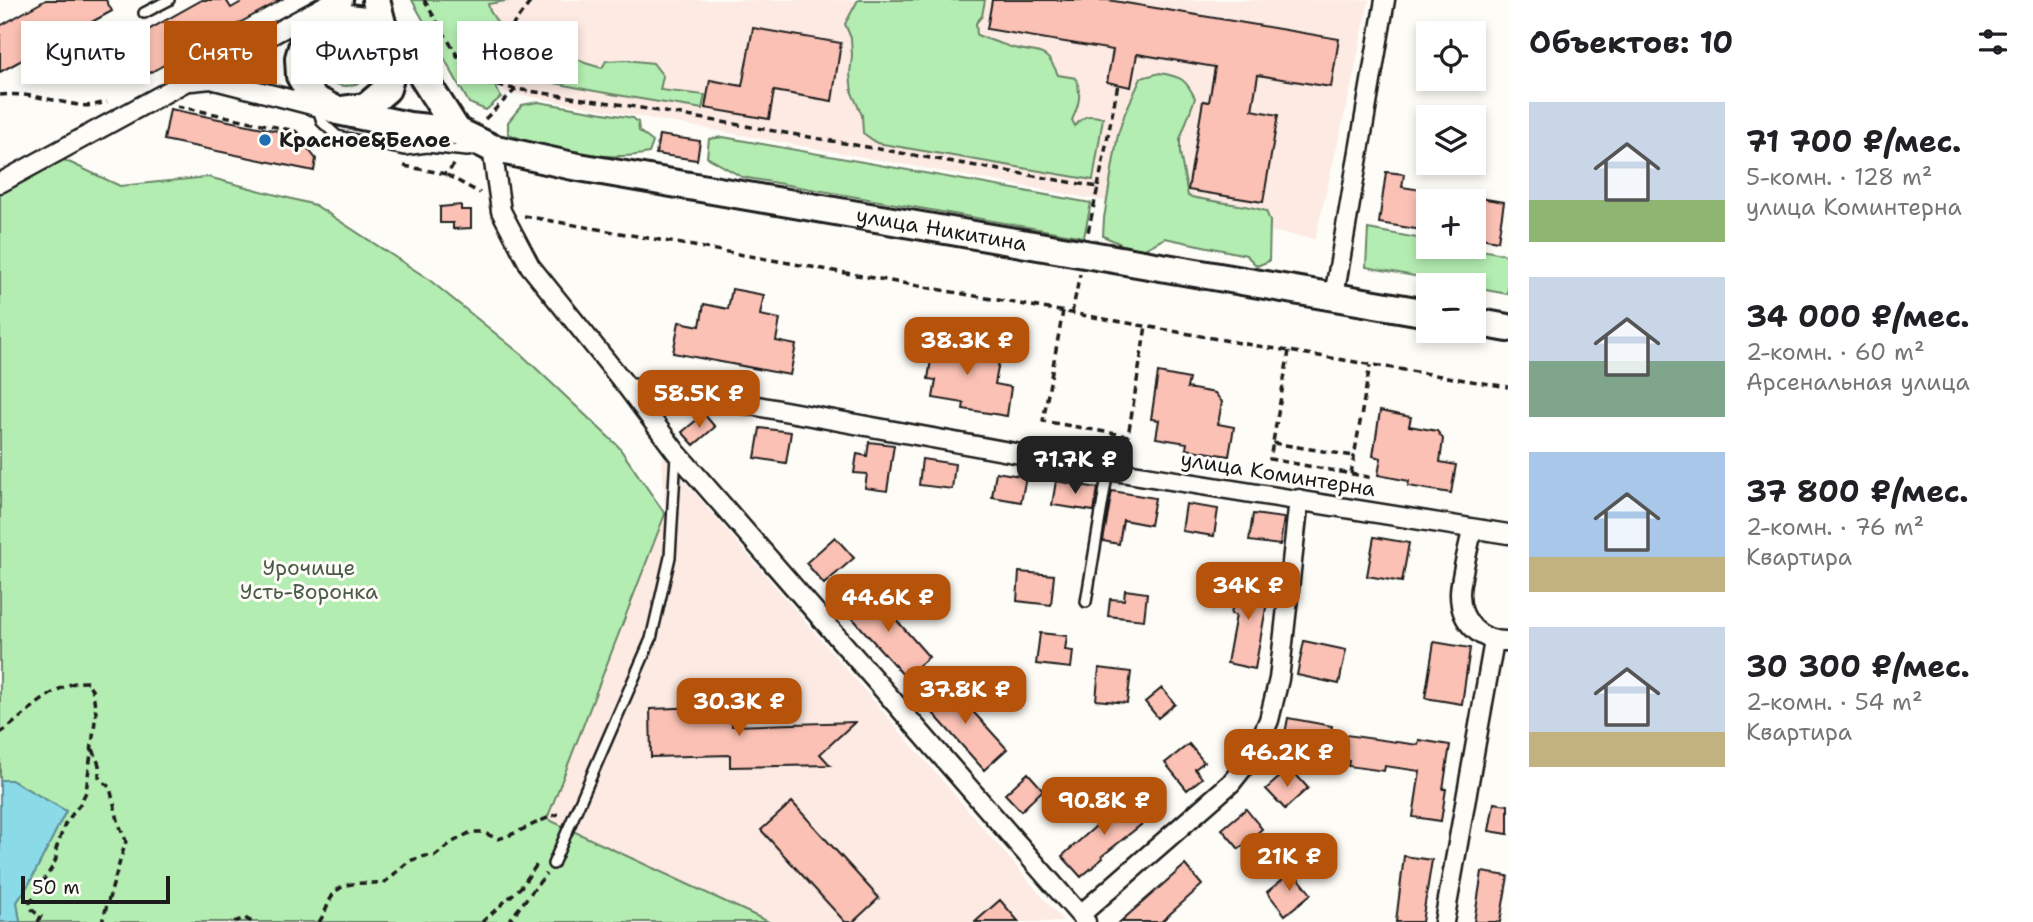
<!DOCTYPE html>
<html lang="ru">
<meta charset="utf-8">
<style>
body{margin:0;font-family:"Shantell Sans",sans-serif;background:#f6f6f6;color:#202124;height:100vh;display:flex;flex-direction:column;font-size:26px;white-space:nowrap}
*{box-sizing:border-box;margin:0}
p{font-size:23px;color:#757577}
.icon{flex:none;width:38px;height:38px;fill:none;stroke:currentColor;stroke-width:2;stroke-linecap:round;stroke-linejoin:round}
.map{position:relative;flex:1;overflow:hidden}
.side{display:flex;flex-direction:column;background:#fff;width:525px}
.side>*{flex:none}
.guide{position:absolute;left:21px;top:21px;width:665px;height:63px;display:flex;gap:14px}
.fabs{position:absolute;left:1416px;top:21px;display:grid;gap:14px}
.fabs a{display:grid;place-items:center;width:70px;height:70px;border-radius:0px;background:#fff;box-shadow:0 4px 10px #0003;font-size:35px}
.scale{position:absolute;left:21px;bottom:18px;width:149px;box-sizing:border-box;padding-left:7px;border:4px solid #1c1c1c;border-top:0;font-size:19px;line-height:24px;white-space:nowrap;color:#1c1c1c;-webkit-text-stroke:5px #fdfcf7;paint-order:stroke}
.price{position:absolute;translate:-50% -60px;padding:0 16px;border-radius:14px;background:#b45309;color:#fff;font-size:23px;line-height:46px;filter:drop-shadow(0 2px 4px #0008)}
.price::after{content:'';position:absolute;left:50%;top:42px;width:21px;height:16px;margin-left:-10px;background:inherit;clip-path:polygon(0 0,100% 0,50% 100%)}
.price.current{background:#222;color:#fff}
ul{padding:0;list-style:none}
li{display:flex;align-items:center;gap:21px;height:175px;padding:0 21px}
li span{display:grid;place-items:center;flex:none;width:196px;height:140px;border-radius:0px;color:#555}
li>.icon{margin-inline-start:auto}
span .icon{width:84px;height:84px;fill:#fffc;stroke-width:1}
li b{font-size:30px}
h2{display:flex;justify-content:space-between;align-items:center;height:84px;padding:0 21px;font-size:30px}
.pill{padding:0 24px;border-radius:0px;background:#fff;box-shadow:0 4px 10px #0003;font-size:24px;line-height:63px}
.pill.current{background:#b45309;color:#fff}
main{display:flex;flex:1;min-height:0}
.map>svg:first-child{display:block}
.built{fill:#fceae3}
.green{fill:#b4edb1;stroke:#688466;stroke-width:2}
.water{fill:#8adae7;stroke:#5e8e96;stroke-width:2}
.building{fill:#fbc1b4;stroke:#1c1c1c;stroke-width:2}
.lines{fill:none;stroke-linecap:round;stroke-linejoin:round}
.lane-casing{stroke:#1c1c1c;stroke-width:14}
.street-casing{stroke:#1c1c1c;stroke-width:23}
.secondary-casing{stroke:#1c1c1c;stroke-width:32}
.path{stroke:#1c1c1c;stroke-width:3.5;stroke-dasharray:7 5;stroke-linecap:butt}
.lane{stroke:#fdfcf7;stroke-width:9}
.street{stroke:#fdfcf7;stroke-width:18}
.secondary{stroke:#fdfcf7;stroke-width:26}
.poi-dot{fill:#1f6fb2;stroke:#fdfcf7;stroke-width:2.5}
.labels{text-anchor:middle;stroke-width:6;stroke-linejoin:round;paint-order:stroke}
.poi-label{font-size:21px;font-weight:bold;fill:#1c1c1c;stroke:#fdfcf7;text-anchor:start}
.street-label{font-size:21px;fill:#1c1c1c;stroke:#fdfcf7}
.park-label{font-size:21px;fill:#4a5b49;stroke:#fdfcf7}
</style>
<main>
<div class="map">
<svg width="1508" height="922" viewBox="0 0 1508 922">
<rect width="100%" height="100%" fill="#fdfcf7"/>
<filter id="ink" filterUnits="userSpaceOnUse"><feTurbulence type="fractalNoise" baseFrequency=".0143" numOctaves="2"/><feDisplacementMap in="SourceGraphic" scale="14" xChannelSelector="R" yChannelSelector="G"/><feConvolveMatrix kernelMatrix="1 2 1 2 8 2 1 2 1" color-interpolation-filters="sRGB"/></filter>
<g filter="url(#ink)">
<path class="built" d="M452 0H1369L1354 74 1315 239 505 92Z
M662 455 1064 922H769L547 819 665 514Z"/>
<path class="green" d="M412 0H511L488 4 490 11 500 27 520 37 542 42 555 52 571 55 585 63 602 68 606 61 625 60 653 63 663 76 660 90 705 95 702 109C628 97 554 86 482 65L501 97 486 110 469 103Z
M858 0H985L982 16 976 23 977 35C989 40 1002 44 1014 48 1039 54 1046 47 1058 75L1076 78C1082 94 1079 105 1072 120L1075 126C1084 115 1089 114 1103 118L1093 180 877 143 863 133 862 115 852 93 850 74 852 56 851 38 845 24Z
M322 62a24 24 0 1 1 48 0a24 24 0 1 1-48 0Z
M1160 73C1181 77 1185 78 1195 98L1180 139V153L1188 196C1214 203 1240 203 1266 211L1270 221 1269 261 1257 266 1246 255 1165 238 1143 250 1123 245 1103 236 1104 218 1118 134 1125 113 1141 78Z
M538 102 633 118 638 122 639 131 653 142 649 153C602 162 552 151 508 134V122L522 105Z
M723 137 1091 203 1084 237 742 177 707 157 709 139Z
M60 158 120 186 208 177 315 205 427 278 522 355 618 446 665 514 547 819 769 922H20L17 902 30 882 66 811 11 780H0V192Z
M1368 229 1428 240V247H1465L1508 255V294L1474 288V285H1462L1366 267Z"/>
<path class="water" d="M0 780H11L66 811 30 882 17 902 20 922H0Z"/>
<path class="building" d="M46 0H106L112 11 0 72V26Z
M202 0H226L231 8 245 0H281L146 75 127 42Z
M992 0H1108L1339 39 1331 87 1258 75 1252 110 1278 115 1263 202 1188 190 1203 101 1209 102 1215 67 1137 54 1131 87 1107 82 1113 50 987 29Z
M753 28 841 43 832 101 774 91 769 119 705 108 710 80 742 86Z
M170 109 297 135 316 159 314 171 164 140Z
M659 135 700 141 697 160 656 154Z
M1386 172 1404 174 1402 187 1428 191V231L1379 223Z
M1474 197 1504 202 1498 241 1474 237Z
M461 205V210H471V228L453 229V223H440V207Z
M732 289 764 295 760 315 780 319 776 341 796 345 790 375 673 353 679 322 700 326 704 304 728 309Z
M935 334 966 339 964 349 992 353 999 362 995 384 1011 387 1007 416 963 409 964 403 933 398 936 380 928 379Z
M1158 373 1189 379 1187 388 1215 393 1222 402 1218 424 1234 427 1229 456 1186 449 1187 443 1156 438 1159 420 1151 419Z
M1380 411 1411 417 1409 426 1437 431 1443 439 1440 462 1456 465 1451 493 1408 486 1409 481 1378 475 1381 458 1373 456Z
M704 414 715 427 694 445 682 432Z
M760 428 791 432 786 463 755 458Z
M869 442 894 445 887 491 865 488 867 474 854 473 857 454 867 456Z
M922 459 955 464 952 489 919 485Z
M996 472 1026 477 1021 502 992 497Z
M1056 481 1098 488 1094 511 1052 505Z
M1112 491 1155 498 1150 525 1123 520 1119 544 1103 541Z
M1186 504 1218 509 1214 536 1182 531Z
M1253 514 1284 518 1280 545 1249 541Z
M835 537 854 558 824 584 806 563Z
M1374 537 1409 543 1402 582 1367 576Z
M1019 572 1054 575 1051 605 1017 601Z
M1252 577 1271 580 1255 669 1227 663 1236 615 1231 614 1237 582 1251 585Z
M1125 590 1147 593 1144 620 1108 616 1110 599 1124 600Z
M871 591 929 657 905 677 847 612Z
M1040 633 1067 636 1065 650 1073 651 1071 668 1036 664Z
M1304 641 1346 650 1339 684 1297 675Z
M1434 642 1470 648 1462 704 1425 698Z
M1099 668 1131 672 1127 703 1096 700Z
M946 682 1007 749 984 770 923 702Z
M1162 688 1175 704 1158 718 1145 702Z
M731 706 732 726 855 722 820 754 830 765 730 767V755L651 757 650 709Z
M1288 718 1332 726 1331 733 1418 745 1419 740 1450 745 1443 789H1446L1441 821 1413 817 1420 771 1385 766 1384 771 1348 766 1349 761 1282 749Z
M1189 744 1204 762 1195 769 1202 778 1187 790 1165 763Z
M1290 768 1308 788 1285 809 1266 789Z
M1028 773 1043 790 1021 811 1005 794Z
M1128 798 1147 820 1102 856 1103 858 1081 877 1062 856Z
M792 802 879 898 853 922H845L761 830Z
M1494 803 1508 805V834L1489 831Z
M1246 809 1262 829 1239 849 1222 829Z
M1404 856 1432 860 1422 922H1396Z
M1185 865 1202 885 1161 922H1120Z
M1293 871 1311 894 1285 915 1267 892Z
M1482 872 1508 876 1500 922H1474Z
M1000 900 1019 922H975Z"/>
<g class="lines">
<defs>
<path id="lane" d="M144 13 169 0
M318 108 322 122 337 136 405 150 427 147 467 151 478 149
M1086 602 1108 470
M553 864 651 639 670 557 676 455"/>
<path id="street" d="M191 81 211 79 320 107
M492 148 501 211 530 266 628 388 676 452 1086 922
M0 183 330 3
M1334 296 1385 0
M628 388 702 396 1108 470 1508 534
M1472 530C1469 547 1460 578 1460 594 1460 623 1481 642 1508 641
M1080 915 1231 783 1254 754 1269 720 1279 679 1299 499
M1444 922 1494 641"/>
<g id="secondary">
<path id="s1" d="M339 0 304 41 299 58 300 76 314 99 338 111 409 126 457 131 492 148 573 166 1428 313"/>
<path d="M376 0 385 35 421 74 457 131"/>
<path d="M316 27 339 17 365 20 385 35 394 62 387 89 366 107 342 110"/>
<path d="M1474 322 1508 328"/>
</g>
</defs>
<use href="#lane" class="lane-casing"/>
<use href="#street" class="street-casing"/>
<use href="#secondary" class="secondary-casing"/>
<path class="path" d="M424 0 473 82 516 89
M495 85 512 26 532 0
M0 95C28 92 52 101 79 105 88 107 98 104 107 102
M177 106 295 131 309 143 327 147
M485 119 516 89 624 105 1098 187 1088 232
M404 166 446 174 456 163
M447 175 480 193
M1098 187 1118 84
M524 216 1246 344 1508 387
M1063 311 1043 421 1128 436 1146 326
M1072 313 1080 274
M1289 351 1270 459 1368 477 1366 494
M1273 443 1354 456
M1351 474 1370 365
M0 733C25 717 55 680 88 682L93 692 96 713 86 792 80 804 65 824 56 849V859L53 866 30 902C30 910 35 913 41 916L38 922
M93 749 99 765V777L110 788 119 824 126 841 102 922
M234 922 245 918 252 922
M319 922C325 914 327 905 332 896 344 878 367 885 385 882L409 861 425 856H435L451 843 471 832H482L498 839C519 833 537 821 558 814
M482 922 521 887 538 863
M508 922 546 874"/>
<use href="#lane" class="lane"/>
<use href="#street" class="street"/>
<use href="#secondary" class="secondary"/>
</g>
</g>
<circle class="poi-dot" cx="265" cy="140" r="7"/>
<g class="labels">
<g class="poi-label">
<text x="279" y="147">Красное&amp;Белое</text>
</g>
<g class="street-label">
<text dy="7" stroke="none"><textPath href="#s1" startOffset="760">улица Никитина</textPath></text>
<text transform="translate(1278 474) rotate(9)" y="7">улица Коминтерна</text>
</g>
<g class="park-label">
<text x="309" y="575">Урочище<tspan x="309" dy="24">Усть-Воронка</tspan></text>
</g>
</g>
</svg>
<div class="fabs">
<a><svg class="icon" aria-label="locate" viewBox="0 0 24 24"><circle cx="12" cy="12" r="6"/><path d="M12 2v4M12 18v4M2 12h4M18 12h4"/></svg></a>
<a><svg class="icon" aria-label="layers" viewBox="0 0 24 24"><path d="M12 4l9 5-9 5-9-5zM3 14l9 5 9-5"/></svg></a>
<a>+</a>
<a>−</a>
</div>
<div class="scale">50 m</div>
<b class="price" style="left:967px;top:377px">38.3K ₽</b>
<b class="price" style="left:699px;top:430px">58.5K ₽</b>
<b class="price current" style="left:1075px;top:496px">71.7K ₽</b>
<b class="price" style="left:1248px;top:622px">34K ₽</b>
<b class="price" style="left:888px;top:634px">44.6K ₽</b>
<b class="price" style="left:965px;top:726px">37.8K ₽</b>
<b class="price" style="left:739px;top:738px">30.3K ₽</b>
<b class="price" style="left:1287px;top:789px">46.2K ₽</b>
<b class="price" style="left:1104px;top:837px">90.8K ₽</b>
<b class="price" style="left:1289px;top:893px">21K ₽</b>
<div class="guide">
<a class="pill">Купить</a>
<a class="pill current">Снять</a>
<a class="pill">Фильтры</a>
<a class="pill">Новое</a>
</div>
</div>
<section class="side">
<h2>Объектов: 10<svg class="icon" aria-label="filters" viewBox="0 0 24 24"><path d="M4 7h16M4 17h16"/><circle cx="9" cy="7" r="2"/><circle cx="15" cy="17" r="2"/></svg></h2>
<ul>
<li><span style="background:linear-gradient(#c9d6e8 70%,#8fb573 0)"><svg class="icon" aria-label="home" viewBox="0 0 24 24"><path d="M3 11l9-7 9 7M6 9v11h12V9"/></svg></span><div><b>71 700 ₽/мес.</b><p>5-комн. · 128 m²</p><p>улица Коминтерна</p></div></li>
<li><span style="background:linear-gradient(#c9d6e8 60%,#7fa58c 0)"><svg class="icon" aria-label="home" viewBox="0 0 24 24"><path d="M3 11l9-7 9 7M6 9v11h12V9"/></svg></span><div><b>34 000 ₽/мес.</b><p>2-комн. · 60 m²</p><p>Арсенальная улица</p></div></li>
<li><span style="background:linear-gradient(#a9c7e8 75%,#c2b280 0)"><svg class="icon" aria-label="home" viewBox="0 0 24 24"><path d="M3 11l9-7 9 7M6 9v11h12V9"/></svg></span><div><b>37 800 ₽/мес.</b><p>2-комн. · 76 m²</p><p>Квартира</p></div></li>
<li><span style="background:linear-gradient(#c9d6e8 75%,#c2b280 0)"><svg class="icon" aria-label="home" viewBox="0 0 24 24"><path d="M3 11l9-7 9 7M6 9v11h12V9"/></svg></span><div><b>30 300 ₽/мес.</b><p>2-комн. · 54 m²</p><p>Квартира</p></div></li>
</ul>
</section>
</main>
